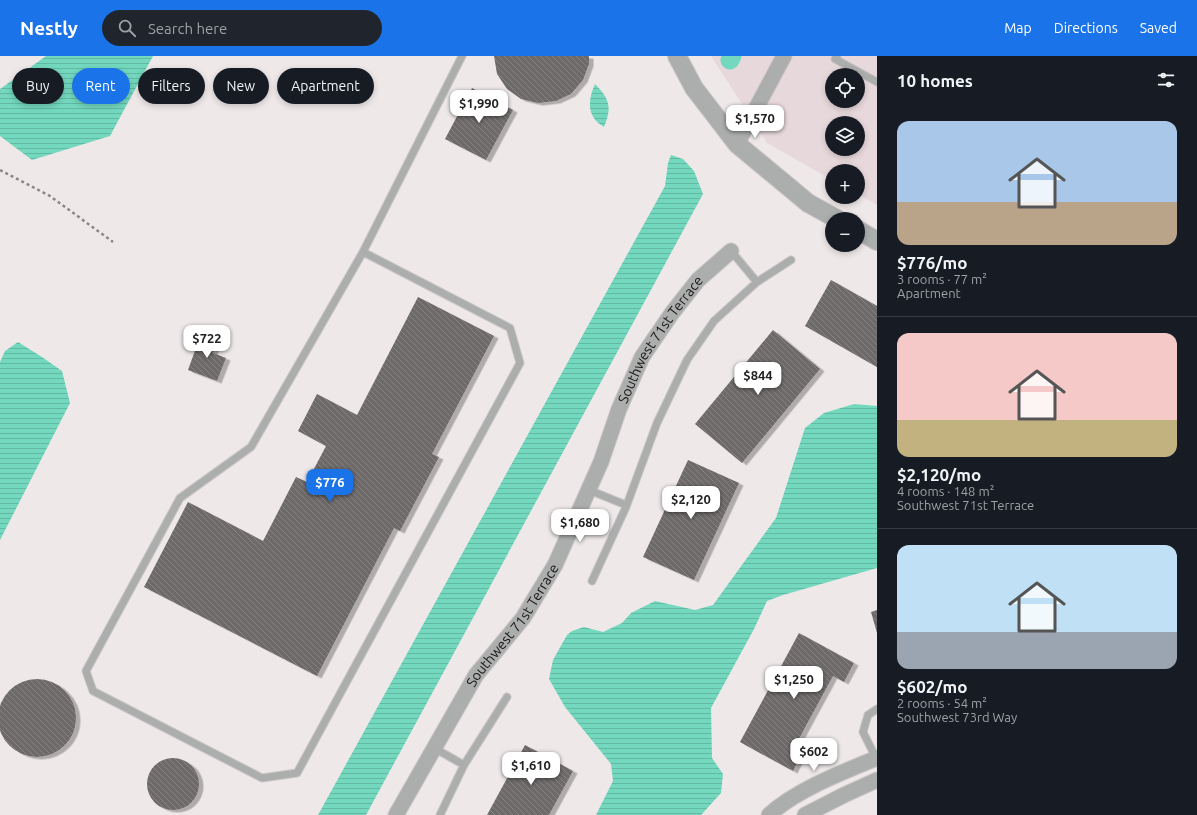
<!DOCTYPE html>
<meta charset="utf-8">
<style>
body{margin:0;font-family:Ubuntu,sans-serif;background:#20242c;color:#f1f3f6;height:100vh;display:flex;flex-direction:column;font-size:15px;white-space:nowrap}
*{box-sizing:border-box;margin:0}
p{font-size:13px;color:#9ea1a6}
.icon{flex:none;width:22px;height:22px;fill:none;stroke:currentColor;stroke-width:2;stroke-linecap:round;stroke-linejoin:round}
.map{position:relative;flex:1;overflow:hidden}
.side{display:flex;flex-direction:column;background:#171b24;width:320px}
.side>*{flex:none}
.top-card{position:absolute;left:12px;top:12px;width:380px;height:36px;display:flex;gap:8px}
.fabs{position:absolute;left:825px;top:12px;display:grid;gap:8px}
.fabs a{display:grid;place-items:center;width:40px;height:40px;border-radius:50%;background:#171b24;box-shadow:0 2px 6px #0003;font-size:20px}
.price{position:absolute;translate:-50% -34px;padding:0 9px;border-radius:8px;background:#fff;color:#222;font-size:13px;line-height:26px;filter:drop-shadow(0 1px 2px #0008)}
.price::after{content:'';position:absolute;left:50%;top:24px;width:12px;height:9px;margin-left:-6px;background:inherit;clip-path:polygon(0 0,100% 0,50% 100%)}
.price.on{background:#1a73e8;color:#fff}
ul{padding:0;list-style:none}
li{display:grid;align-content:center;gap:8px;height:212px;padding:0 20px}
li+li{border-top:1px solid #363941}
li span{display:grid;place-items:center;height:124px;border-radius:12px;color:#555}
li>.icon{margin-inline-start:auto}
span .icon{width:72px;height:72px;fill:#fffc;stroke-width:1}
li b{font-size:17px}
h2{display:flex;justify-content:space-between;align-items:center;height:48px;padding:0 20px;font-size:17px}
.chip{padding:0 14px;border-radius:18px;background:#171b24;box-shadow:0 2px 6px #0003;font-size:14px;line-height:36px}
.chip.on{background:#1a73e8;color:#fff}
header{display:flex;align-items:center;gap:24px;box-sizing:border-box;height:56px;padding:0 20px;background:#1a73e8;color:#fff}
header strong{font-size:19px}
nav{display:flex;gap:22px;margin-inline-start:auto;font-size:14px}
.search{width:280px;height:36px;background:#20242c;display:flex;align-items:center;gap:10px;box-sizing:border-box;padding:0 14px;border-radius:22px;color:#9ea1a6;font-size:15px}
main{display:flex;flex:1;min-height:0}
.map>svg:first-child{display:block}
.built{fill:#e7d8db;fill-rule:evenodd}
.water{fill:url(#water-rules)}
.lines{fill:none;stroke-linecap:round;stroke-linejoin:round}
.canal{stroke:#73d8be;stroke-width:19}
.building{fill:url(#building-back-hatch);filter:url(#shadow)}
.service-casing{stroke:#ccc6c7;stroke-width:9}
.minor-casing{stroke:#ccc6c7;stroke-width:17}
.tertiary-casing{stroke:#ccc6c7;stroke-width:20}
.path{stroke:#8b8788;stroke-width:2.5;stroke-dasharray:3 3;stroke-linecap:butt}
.service{stroke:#acaead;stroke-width:7}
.minor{stroke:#acaead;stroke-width:15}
.tertiary{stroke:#acaead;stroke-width:18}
.labels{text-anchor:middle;stroke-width:3;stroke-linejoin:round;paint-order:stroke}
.street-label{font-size:14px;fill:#181616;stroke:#eee8e9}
</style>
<header>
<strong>Nestly</strong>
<div class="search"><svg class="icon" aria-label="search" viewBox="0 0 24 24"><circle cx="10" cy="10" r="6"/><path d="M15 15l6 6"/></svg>Search here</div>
<nav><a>Map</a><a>Directions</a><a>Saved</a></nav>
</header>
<main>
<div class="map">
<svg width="877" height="759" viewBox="0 0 877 759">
<defs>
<pattern id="water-rules" width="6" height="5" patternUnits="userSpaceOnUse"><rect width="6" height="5" fill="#73d8be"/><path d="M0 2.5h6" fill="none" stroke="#63b9a3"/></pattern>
<pattern id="building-back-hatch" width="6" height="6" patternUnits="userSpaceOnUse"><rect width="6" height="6" fill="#6e6a6a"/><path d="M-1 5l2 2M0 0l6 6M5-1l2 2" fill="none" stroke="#858282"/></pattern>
<filter id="shadow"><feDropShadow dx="4.5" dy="2.5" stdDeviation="0" flood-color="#0004"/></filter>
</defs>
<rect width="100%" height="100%" fill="#eee8e9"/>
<path class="built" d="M711 0H877V149L858 138V115H832V124L767 87ZM832 19H858V45H832ZM832 67H858V93H832Z"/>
<path class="water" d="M46 0H153L110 80 32 104 0 80V33Z
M595 28C610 43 612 52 604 71 601 69 596 66 594 62 587 52 590 39 595 28Z
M671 99 683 103 694 115 703 138 366 759H318L665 130 668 107Z
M18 286 42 301 62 315 70 347 0 484V306L5 295Z
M854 348 877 350V512L783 539 767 545 754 573 711 652 712 702 723 718 721 737 701 759H596L613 725 611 708 565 651 549 623 553 604 567 579 572 575 584 571 603 576 622 567 631 557 655 545 695 554 713 549 776 462 805 372 824 357Z"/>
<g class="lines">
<path class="canal" d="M730 4 732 0"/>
</g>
<path class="building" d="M494 0H589V8L583 24 571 38 556 45 538 47 521 43 507 33 497 18Z
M472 32 513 54 486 104 445 83Z
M831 224 877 250V311L805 270Z
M418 241 494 280 432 398 439 401 400 475 394 472 317 620 144 531 188 446 263 485 296 421 307 426 326 390 298 375 317 338 357 359Z
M773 274 820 313 742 407 695 368Z
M201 278 217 284 213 297 226 302 217 325 188 314Z
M688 404 739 427 694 524 643 501Z
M877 554V577L871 556Z
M799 577 854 607 844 626 833 620 795 690 803 695 793 715 740 686Z
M-2 662a39 39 0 1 1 78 0a39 39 0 1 1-78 0Z
M525 689 573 715 549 759H487Z
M147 728a26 26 0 1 1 52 0a26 26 0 1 1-52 0Z"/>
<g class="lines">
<defs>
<path id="service" d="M837 0 835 3 877 26
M363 196 510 272 520 307 297 717 262 722 93 635 86 615 180 442 251 391 363 196 462 0
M757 226 791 204
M589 434 626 449
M592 525 626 451 657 367 687 304 714 265 757 226 731 195
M877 653 868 659 863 676 877 704
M434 692 464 709 440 759
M464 709 507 641"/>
<g id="minor">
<path d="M737 88 784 0"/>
<path id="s1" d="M396 759 476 619 523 562 555 509 601 406 619 353 642 301 672 257 698 224 731 195"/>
<path d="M769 759C796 734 843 716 877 702"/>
<path d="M805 759 844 739 877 724"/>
</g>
<path id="tertiary" d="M677 0 694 32 737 88 808 147 837 163
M858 174 877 185"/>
</defs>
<use href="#service" class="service-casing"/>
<use href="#minor" class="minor-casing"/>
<use href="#tertiary" class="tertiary-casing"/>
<path class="path" d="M0 114 50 140 113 186"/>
<use href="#service" class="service"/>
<use href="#minor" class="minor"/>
<use href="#tertiary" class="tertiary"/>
</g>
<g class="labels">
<g class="street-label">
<text dy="5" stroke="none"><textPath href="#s1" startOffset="547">Southwest 71st Terrace</textPath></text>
<text dy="5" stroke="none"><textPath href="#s1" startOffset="223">Southwest 71st Terrace</textPath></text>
</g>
</g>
</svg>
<div class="fabs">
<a><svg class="icon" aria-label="locate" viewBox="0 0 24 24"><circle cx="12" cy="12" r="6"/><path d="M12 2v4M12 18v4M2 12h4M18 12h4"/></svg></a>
<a><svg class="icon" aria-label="layers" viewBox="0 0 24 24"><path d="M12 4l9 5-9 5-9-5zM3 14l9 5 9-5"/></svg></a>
<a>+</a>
<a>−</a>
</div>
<b class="price" style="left:479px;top:68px">$1,990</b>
<b class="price" style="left:755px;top:83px">$1,570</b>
<b class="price" style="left:207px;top:303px">$722</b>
<b class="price" style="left:758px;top:340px">$844</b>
<b class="price on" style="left:330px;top:447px">$776</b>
<b class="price" style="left:691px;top:464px">$2,120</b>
<b class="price" style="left:580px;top:487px">$1,680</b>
<b class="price" style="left:794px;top:644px">$1,250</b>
<b class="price" style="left:814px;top:716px">$602</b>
<b class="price" style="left:531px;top:730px">$1,610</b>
<div class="top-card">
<a class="chip">Buy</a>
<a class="chip on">Rent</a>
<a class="chip">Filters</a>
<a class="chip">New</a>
<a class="chip">Apartment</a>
</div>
</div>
<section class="side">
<h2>10 homes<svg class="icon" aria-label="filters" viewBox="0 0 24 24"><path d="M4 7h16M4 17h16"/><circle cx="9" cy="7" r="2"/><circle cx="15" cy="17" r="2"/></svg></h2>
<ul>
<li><span style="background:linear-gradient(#a9c7e8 65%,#b9a48a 0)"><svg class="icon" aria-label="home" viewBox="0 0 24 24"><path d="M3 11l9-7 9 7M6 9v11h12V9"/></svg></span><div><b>$776/mo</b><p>3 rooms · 77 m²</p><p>Apartment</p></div></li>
<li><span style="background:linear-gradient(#f6c9c9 70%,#c2b280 0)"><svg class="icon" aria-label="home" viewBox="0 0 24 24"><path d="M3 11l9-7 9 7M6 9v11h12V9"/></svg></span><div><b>$2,120/mo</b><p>4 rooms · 148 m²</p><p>Southwest 71st Terrace</p></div></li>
<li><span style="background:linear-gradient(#bfe0f5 70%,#9aa5b1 0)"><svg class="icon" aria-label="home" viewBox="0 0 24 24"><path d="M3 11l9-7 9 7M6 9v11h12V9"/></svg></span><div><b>$602/mo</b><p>2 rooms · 54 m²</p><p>Southwest 73rd Way</p></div></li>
</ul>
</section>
</main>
